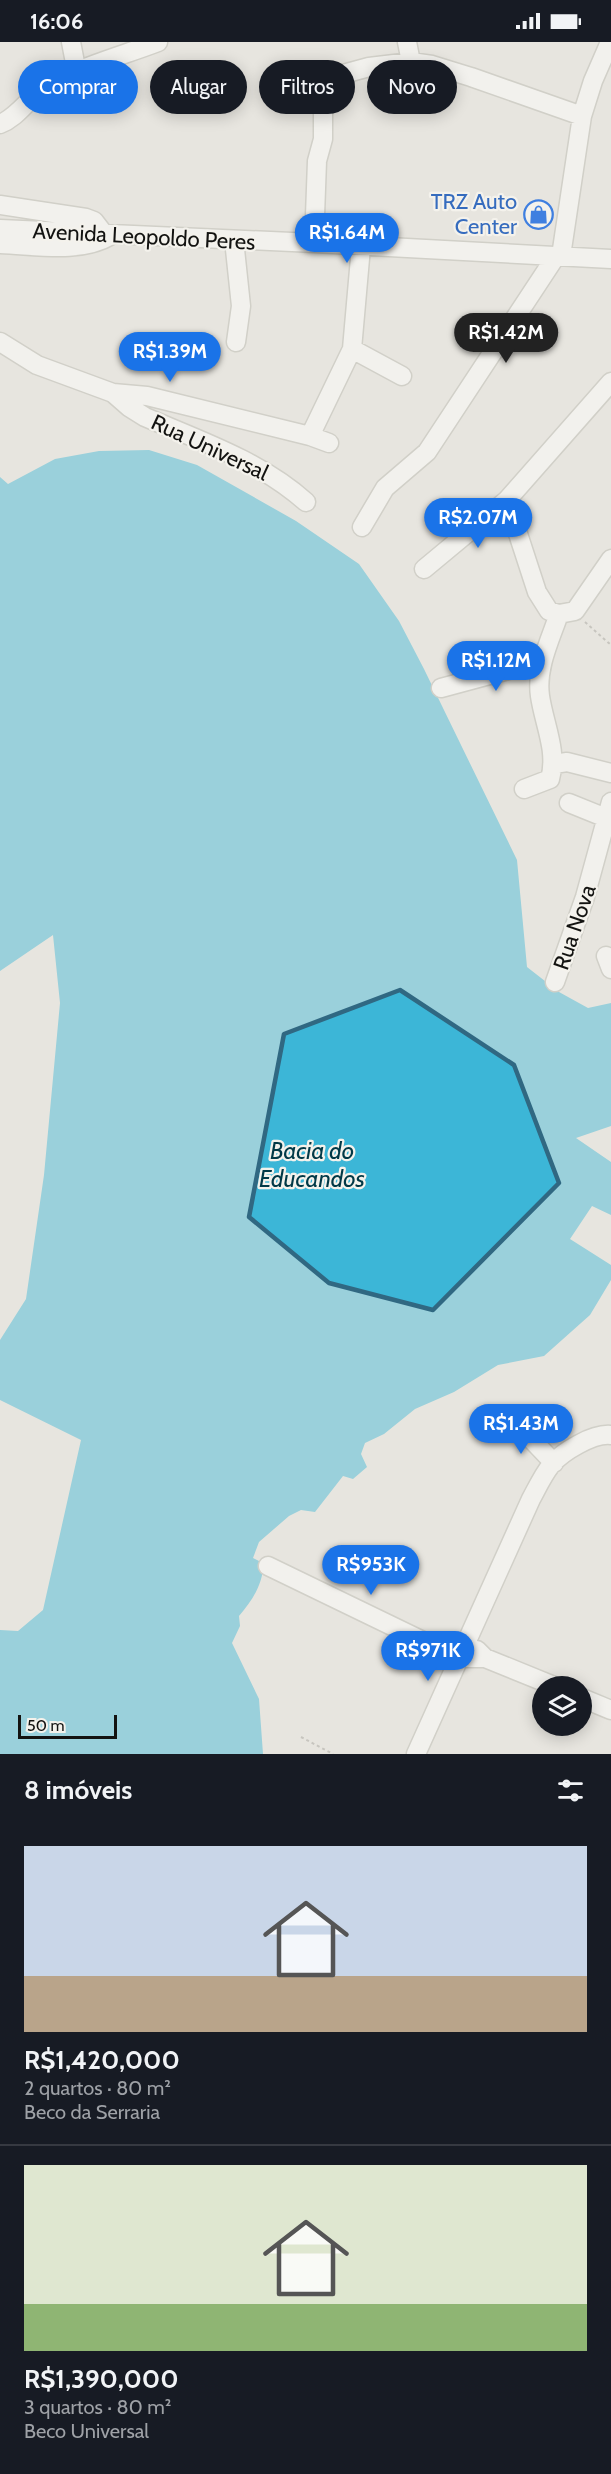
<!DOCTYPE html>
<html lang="pt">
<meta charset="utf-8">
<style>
body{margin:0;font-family:Cabin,sans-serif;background:#20242c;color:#f1f3f6;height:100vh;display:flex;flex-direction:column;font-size:22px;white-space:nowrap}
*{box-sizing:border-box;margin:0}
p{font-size:20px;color:#9ea1a6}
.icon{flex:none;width:33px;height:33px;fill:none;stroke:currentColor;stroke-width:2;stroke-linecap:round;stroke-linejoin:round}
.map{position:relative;height:1712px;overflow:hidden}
.panel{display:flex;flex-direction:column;background:#171b24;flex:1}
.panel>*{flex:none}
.banner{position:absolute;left:18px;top:18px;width:576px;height:54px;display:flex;gap:12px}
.controls{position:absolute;left:532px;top:1634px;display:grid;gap:12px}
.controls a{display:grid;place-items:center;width:60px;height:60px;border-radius:50%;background:#171b24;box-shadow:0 3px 15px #0003;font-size:30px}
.scale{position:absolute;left:18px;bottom:15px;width:99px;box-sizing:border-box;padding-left:6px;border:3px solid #131311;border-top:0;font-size:16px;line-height:21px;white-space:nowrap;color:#131311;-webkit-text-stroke:4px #f4f2ec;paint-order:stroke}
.price{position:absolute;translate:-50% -51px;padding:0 14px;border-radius:21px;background:#1a73e8;color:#fff;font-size:20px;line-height:39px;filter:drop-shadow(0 2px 3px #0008)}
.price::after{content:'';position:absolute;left:50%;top:36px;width:18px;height:14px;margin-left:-9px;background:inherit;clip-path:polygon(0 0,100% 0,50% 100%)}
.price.selected{background:#222;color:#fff}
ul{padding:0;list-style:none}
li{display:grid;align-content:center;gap:12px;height:318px;padding:0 24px}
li+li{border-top:2px solid #363941}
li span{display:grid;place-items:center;height:186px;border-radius:0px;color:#555}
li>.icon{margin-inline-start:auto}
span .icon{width:108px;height:108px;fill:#fffc;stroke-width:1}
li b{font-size:26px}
h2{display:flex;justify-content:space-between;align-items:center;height:72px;padding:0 24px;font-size:26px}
.chip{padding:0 21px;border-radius:27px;background:#171b24;box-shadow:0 3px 15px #0003;font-size:21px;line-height:54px}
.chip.selected{background:#1a73e8;color:#fff}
.status{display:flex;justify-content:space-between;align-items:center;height:42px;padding:0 30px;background:#171b24;direction:ltr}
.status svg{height:16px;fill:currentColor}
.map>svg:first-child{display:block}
.water{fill:#3cb6d7}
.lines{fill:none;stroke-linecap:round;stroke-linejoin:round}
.minor-casing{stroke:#b6b5ae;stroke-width:21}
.path{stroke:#a09e9a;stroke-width:2;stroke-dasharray:3 3;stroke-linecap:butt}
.minor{stroke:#fff;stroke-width:18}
.marked{fill:none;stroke:#306882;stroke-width:4.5;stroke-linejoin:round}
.labels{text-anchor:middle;stroke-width:4.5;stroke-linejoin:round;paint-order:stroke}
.shop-label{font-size:22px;fill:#366cbe;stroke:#f4f2ec;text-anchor:end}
.street-label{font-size:22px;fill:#131311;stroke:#f4f2ec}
.water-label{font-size:24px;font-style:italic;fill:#013947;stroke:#f4f2ec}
</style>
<div class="status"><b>16:06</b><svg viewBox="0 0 49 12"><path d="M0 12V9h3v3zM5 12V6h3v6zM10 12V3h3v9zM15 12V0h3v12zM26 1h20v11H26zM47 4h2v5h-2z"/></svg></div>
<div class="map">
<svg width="611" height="1712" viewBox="0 0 611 1712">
<rect width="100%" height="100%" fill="#e7e5df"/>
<path class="water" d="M149 408 197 423 296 479 359 522 399 579 424 627 517 818 527 925 559 950 588 966 611 961V1084L576 1096 611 1120V1173L592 1164 570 1197 611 1223V1238L590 1273 544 1314 498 1323 454 1350 415 1367 384 1392 365 1401 361 1412 367 1425 353 1437 343 1434 315 1470 301 1468 289 1474 259 1500 253 1516 263 1521C264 1541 252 1559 239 1574L240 1584 232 1601 259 1657 263 1712H0V1588L18 1589 43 1568 81 1398 0 1358V1298L26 1257 44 1133 60 961 53 893 0 929V435L8 442 55 417 99 409Z"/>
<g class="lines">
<defs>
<path id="minor" d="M71 0 77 31
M407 0 411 20
M281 49 369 25 411 20 432 23 471 35 582 74
M0 82C16 76 26 60 39 50 73 26 119 15 158 0
M0 163 86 176 94 179 104 192
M0 187 314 201 611 217
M234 198 241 264 236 300
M314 201 317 119 323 97V37
M0 202C35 203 79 212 110 194
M561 214 582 74 593 39 610 0
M0 300 37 323 113 351 147 354 310 394 329 401
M352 307 402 334
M113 351 129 365 145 375C201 399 260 419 306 460
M310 394 352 307 361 205
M507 458 537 550 549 569 559 572
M362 485 385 446 427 410 556 214
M424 527 507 458 611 340
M441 646 542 619
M554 722 567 720 611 731
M524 747 550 737C558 709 544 682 540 654 536 626 550 598 559 572L575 569 611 517
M569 761 611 778
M606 914 611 927
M555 940 585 855 611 760
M519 1380 533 1399 554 1421
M268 1524 458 1616H485
M477 1608 485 1616 554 1644
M582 1656 611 1668
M416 1712 531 1457C537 1446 543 1433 551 1423 562 1410 593 1391 611 1393"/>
</defs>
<use href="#minor" class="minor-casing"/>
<path class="path" d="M585 580 611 603
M301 1695 333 1712"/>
<use href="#minor" class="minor"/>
</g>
<path d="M0 0H611V1712H0ZM400 948 514 1023 559 1141 433 1268 329 1241 249 1175 284 992Z" fill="#e7e5df" fill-opacity=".55" fill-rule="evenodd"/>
<path class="marked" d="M400 948 514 1023 559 1141 433 1268 329 1241 249 1175 284 992Z"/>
<defs>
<symbol id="shop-ring" viewBox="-11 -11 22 22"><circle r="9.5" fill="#f4f2ec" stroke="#3f7fe0" stroke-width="1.5"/><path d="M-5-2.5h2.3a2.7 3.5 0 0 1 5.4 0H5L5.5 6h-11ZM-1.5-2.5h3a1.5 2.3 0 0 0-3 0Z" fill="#3f7fe0"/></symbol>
</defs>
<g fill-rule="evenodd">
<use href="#shop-ring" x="522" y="156" width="33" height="33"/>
</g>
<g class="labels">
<g class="shop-label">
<text x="517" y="167">TRZ Auto<tspan x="517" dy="25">Center</tspan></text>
</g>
<g class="street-label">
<text transform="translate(144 194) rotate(3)" y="8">Avenida Leopoldo Peres</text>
<text transform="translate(210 405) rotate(25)" y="8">Rua Universal</text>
<text transform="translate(574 885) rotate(-71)" y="8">Rua Nova</text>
</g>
<g class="water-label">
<text x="312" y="1117">Bacia do<tspan x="312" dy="28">Educandos</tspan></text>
</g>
</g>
</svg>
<div class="controls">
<a><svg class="icon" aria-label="layers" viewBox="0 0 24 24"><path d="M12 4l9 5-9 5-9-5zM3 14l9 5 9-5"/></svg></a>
</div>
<div class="scale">50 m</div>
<b class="price" style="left:347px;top:222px">R$1.64M</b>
<b class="price selected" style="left:506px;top:322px">R$1.42M</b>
<b class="price" style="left:170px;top:341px">R$1.39M</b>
<b class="price" style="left:478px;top:507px">R$2.07M</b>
<b class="price" style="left:496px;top:650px">R$1.12M</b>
<b class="price" style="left:521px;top:1413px">R$1.43M</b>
<b class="price" style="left:371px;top:1554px">R$953K</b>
<b class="price" style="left:428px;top:1640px">R$971K</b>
<div class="banner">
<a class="chip selected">Comprar</a>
<a class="chip">Alugar</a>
<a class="chip">Filtros</a>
<a class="chip">Novo</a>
</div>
</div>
<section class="panel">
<h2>8 imóveis<svg class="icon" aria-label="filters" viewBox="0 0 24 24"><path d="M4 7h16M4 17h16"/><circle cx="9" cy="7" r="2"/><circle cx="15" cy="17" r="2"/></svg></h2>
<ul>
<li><span style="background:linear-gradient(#c9d6e8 70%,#b9a48a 0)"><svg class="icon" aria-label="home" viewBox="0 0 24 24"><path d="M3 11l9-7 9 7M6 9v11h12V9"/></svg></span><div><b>R$1,420,000</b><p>2 quartos · 80 m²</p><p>Beco da Serraria</p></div></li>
<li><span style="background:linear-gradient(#dfe7d0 75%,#8fb573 0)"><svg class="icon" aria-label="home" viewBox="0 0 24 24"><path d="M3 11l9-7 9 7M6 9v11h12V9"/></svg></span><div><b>R$1,390,000</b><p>3 quartos · 80 m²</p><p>Beco Universal</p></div></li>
</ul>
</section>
